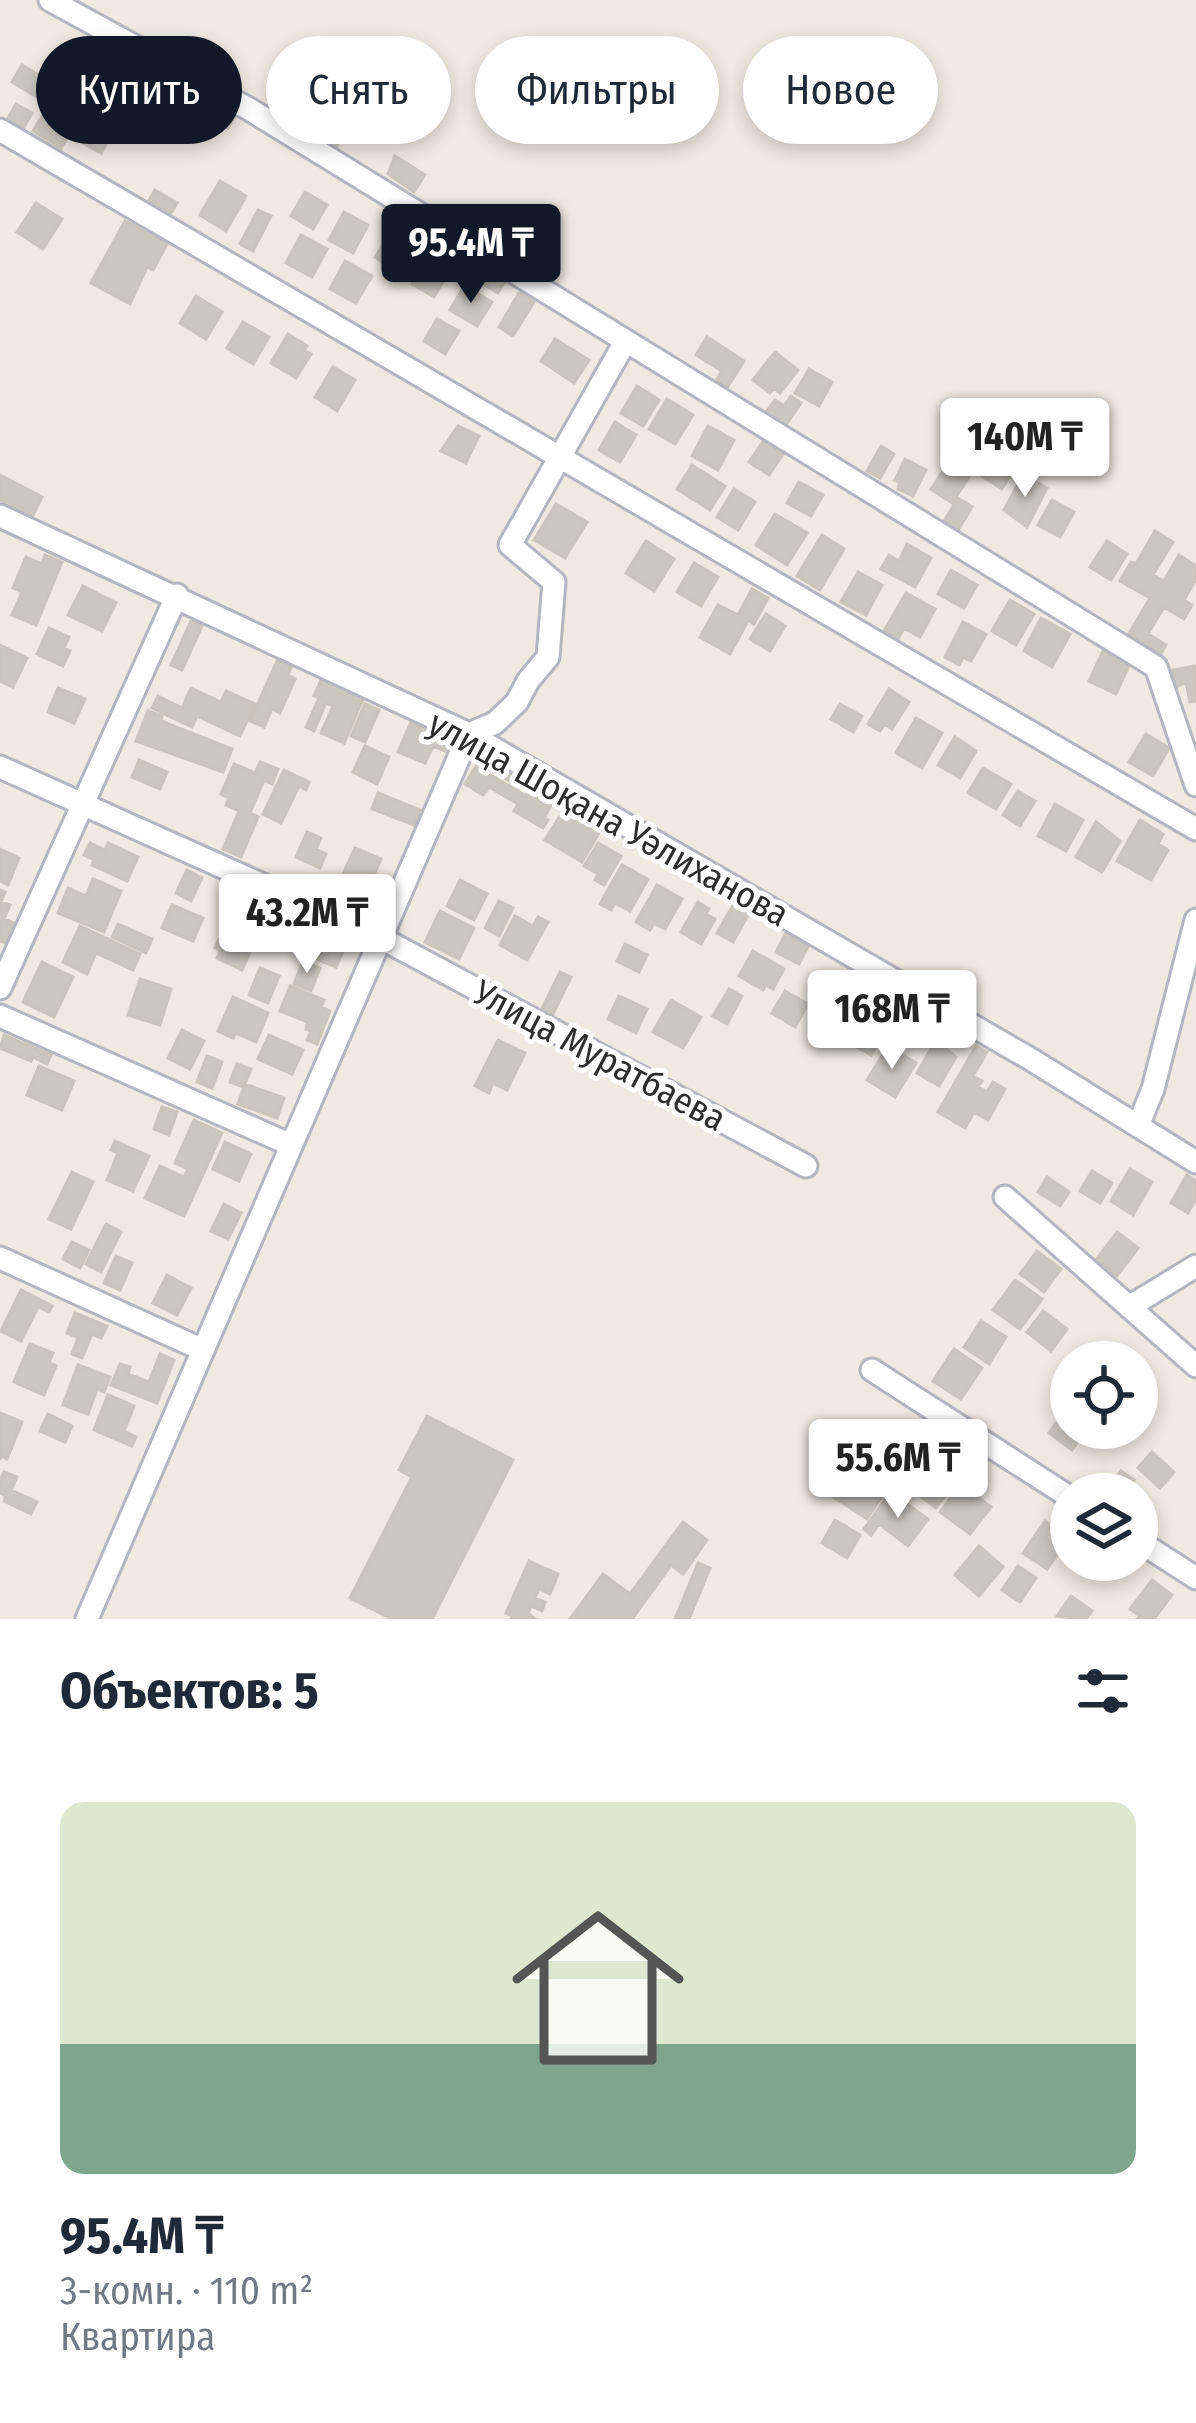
<!DOCTYPE html>
<html lang="ru">
<meta charset="utf-8">
<style>
body{margin:0;font-family:"Fira Sans Condensed",sans-serif;background:#f6f6f7;color:#1f2937;height:100vh;display:flex;flex-direction:column;font-size:45px;white-space:nowrap}
*{box-sizing:border-box;margin:0}
p{font-size:39px;color:#747a83}
.icon{flex:none;width:66px;height:66px;fill:none;stroke:currentColor;stroke-width:2;stroke-linecap:round;stroke-linejoin:round}
.map{position:relative;height:1619px;overflow:hidden}
.side{display:flex;flex-direction:column;background:#fff;flex:1}
.side>*{flex:none}
.banner{position:absolute;left:36px;top:36px;width:1125px;height:108px;display:flex;gap:24px}
.controls{position:absolute;left:1050px;top:1341px;display:grid;gap:24px}
.controls a{display:grid;place-items:center;width:108px;height:108px;border-radius:50%;background:#fff;box-shadow:0 6px 18px #0003;font-size:60px}
.price{position:absolute;translate:-50% -102px;padding:0 27px;border-radius:12px;background:#fff;color:#222;font-size:39px;line-height:78px;filter:drop-shadow(0 3px 6px #0008)}
.price::after{content:'';position:absolute;left:50%;top:72px;width:36px;height:27px;margin-left:-18px;background:inherit;clip-path:polygon(0 0,100% 0,50% 100%)}
.price.current{background:#111827;color:#fff}
ul{padding:0;list-style:none}
li{display:grid;align-content:center;gap:24px;height:636px;padding:0 60px}
li span{display:grid;place-items:center;height:372px;border-radius:24px;color:#555}
li>.icon{margin-inline-start:auto}
span .icon{width:216px;height:216px;fill:#fffc;stroke-width:1}
li b{font-size:51px}
h2{display:flex;justify-content:space-between;align-items:center;height:144px;padding:0 60px;font-size:51px}
.tag{padding:0 42px;border-radius:54px;background:#fff;box-shadow:0 6px 18px #0003;font-size:42px;line-height:108px}
.tag.current{background:#111827;color:#fff}
.map>svg:first-child{display:block}
.building{fill:#cac7bf;stroke:#c9c5bb;stroke-width:3}
.lines{fill:none;stroke-linecap:round;stroke-linejoin:round}
.minor-casing{stroke:#b4b6bf;stroke-width:27}
.minor{stroke:#fff;stroke-width:21}
.labels{text-anchor:middle;stroke-width:10;stroke-linejoin:round;paint-order:stroke}
.street-label{font-size:36px;fill:#2d2d2d;stroke:#fff}
</style>
<div class="map">
<svg width="1196" height="1619" viewBox="0 0 1196 1619">
<rect width="100%" height="100%" fill="#eee9e1"/>
<path class="building" d="M22 65 47 80 37 97 12 82Z
M110 76 133 89 117 115 95 101Z
M215 103 236 115 228 128 207 117Z
M16 104 32 113 21 133 5 124Z
M49 105 77 122 61 148 33 131Z
M341 110 353 117 334 151 322 144Z
M94 114 116 127 101 153 79 141Z
M395 156 425 175 414 192 388 174Z
M220 181 246 196 226 231 200 215Z
M155 190 177 203 167 220 145 207Z
M305 192 327 205 313 229 291 216Z
M36 203 62 219 43 249 17 232Z
M258 210 271 216 253 251 240 244Z
M344 212 368 225 353 253 329 240Z
M125 221 167 244 153 270 147 267 130 304 91 283Z
M301 235 327 249 312 277 286 263Z
M388 237 406 248 393 269 375 257Z
M426 260 448 273 434 297 412 284Z
M345 261 372 276 356 303 330 289Z
M480 264 506 280 498 293 472 277Z
M464 286 492 302 477 326 450 310Z
M519 293 534 302 513 336 499 327Z
M196 296 222 312 206 339 180 323Z
M437 319 459 331 445 354 424 341Z
M243 322 269 337 253 364 227 348Z
M288 334 307 346 304 350 311 354 296 378 271 363Z
M707 337 744 361 727 388 716 381 722 371 696 355Z
M555 339 589 360 574 383 541 361Z
M775 352 798 370 780 393 774 388 770 393 753 380Z
M333 367 355 380 337 411 315 397Z
M809 369 832 382 819 406 795 393Z
M637 386 659 400 643 426 621 413Z
M791 396 801 403 786 425 766 412 775 400 784 406Z
M667 399 693 415 675 444 649 429Z
M615 422 636 435 620 462 599 450Z
M458 426 479 436 466 463 441 451Z
M708 426 734 440 718 470 692 456Z
M764 440 784 453 769 475 749 462Z
M881 446 894 454 880 478 867 471Z
M990 453 1014 469 1002 489 977 473Z
M952 457 973 471 952 503 931 489Z
M905 459 926 470 913 496 898 489 900 482 895 480Z
M692 465 725 486 710 510 677 489Z
M0 475 42 497 32 517 0 500Z
M1023 475 1047 488 1027 527 1004 510Z
M799 482 823 495 811 516 787 503Z
M734 489 755 502 738 530 717 517Z
M958 498 972 507 957 532 943 523Z
M1052 500 1074 512 1060 537 1038 525Z
M556 504 587 522 565 558 534 540Z
M775 514 807 533 787 565 756 545Z
M1155 531 1173 542 1153 575 1164 581 1179 555 1196 566V579L1184 600 1192 605 1184 619 1164 607 1148 634 1166 645 1160 656 1127 637 1150 598 1120 581 1131 562 1136 564Z
M822 535 844 549 820 590 797 576Z
M646 541 674 559 654 591 626 573Z
M1107 541 1127 554 1111 580 1090 567Z
M907 544 931 558 915 587 881 569 889 555 899 561Z
M45 555 62 562 36 625 12 615 22 592 13 588 26 557 42 564Z
M694 563 718 577 701 606 677 592Z
M951 570 977 585 964 608 938 594Z
M858 572 882 585 866 615 841 602Z
M83 586 116 603 102 631 68 615Z
M752 589 768 598 754 624 748 621 730 654 700 637 718 605 738 615Z
M906 593 935 609 920 637 904 628 898 639 884 631Z
M1010 600 1034 614 1016 645 992 631Z
M766 614 785 626 770 651 750 639Z
M1041 618 1070 634 1052 667 1024 651Z
M191 621 202 626 182 670 171 665Z
M963 622 986 634 971 661 963 657 959 665 945 657Z
M49 628 69 637 64 648 70 651 63 666 37 654Z
M0 645 27 658 13 687 0 681Z
M1103 651 1130 663 1116 694 1089 681Z
M278 659 292 665 288 675 295 679 280 713 272 709 264 727 250 721Z
M1195 666 1196 701 1190 702 1186 682 1173 689 1169 671Z
M322 678 364 697 344 743 321 733 333 706 326 703 314 731 306 727 319 698 314 696Z
M58 688 85 699 74 723 48 712Z
M191 688 221 702 226 691 255 704 240 736 197 716 192 727 152 708 158 696 182 708Z
M889 689 909 702 892 729 885 724 880 731 868 724Z
M365 704 379 710 365 742 351 736Z
M840 704 862 716 853 732 831 719Z
M148 711 162 716 161 721 232 749 223 772 136 741Z
M916 718 942 733 922 768 896 753Z
M411 722 455 741 450 753 433 746 425 763 398 752Z
M1146 734 1169 748 1153 776 1129 762Z
M955 737 976 751 960 778 938 765Z
M365 746 389 757 377 784 353 772Z
M482 751 524 776 518 786 476 761Z
M139 760 167 772 160 789 132 777Z
M260 762 278 769 272 784 264 780 250 813 258 817 241 857 223 849 239 811 226 805 229 798 221 794 234 764 255 773Z
M476 766 526 796 531 787 554 800 544 818 548 820 543 828 514 811 518 804 489 787 483 795 465 784Z
M983 768 1011 784 996 809 968 793Z
M284 770 309 782 306 790 299 786 281 823 263 814Z
M1018 791 1035 801 1020 826 1003 815Z
M378 793 420 810 414 825 372 809Z
M1055 804 1083 820 1066 851 1038 836Z
M563 811 599 833 582 862 545 840Z
M1140 820 1163 834 1158 844 1168 850 1151 880 1117 861Z
M1096 822 1120 841 1102 872 1076 857Z
M307 832 321 838 316 849 326 854 320 868 296 857Z
M90 843 105 850 108 843 138 857 127 881 92 865 94 860 84 855Z
M598 843 621 856 604 885 595 880 598 874 584 866Z
M355 848 381 859 367 890 382 897 373 916 332 898Z
M0 849 19 858 8 885 0 881Z
M622 865 648 879 630 911 615 903 611 910 600 904Z
M187 870 202 878 191 901 176 893Z
M93 879 121 891 104 932 58 913 68 888 86 896Z
M460 880 487 894 474 920 447 906Z
M657 885 682 899 665 929 654 923 650 930 636 922Z
M236 886 249 892 236 921 223 916Z
M0 890 5 892 1 902 10 905 4 919 14 923 6 943 0 941Z
M499 901 513 908 499 936 485 928Z
M698 902 709 909 706 914 715 919 701 944 681 932Z
M735 902 751 910 733 942 717 933Z
M172 905 203 918 193 941 162 928Z
M440 911 474 928 459 959 425 942Z
M515 916 533 926 538 917 548 922 527 960 500 945Z
M118 924 152 939 146 953 112 937Z
M243 924 259 932 242 970 217 958 220 951 215 948 222 933 227 935 230 928 239 932Z
M80 926 140 954 133 970 96 953 87 974 63 962Z
M318 930 347 942 336 967 307 955Z
M786 933 809 945 799 964 776 952Z
M625 944 647 955 639 972 617 961Z
M753 951 784 969 773 989 766 985 763 990 739 976Z
M303 961 320 968 311 991 294 984Z
M42 962 73 977 54 1017 23 1002Z
M260 968 279 976 268 1003 249 995Z
M560 972 571 977 551 1018 540 1013Z
M140 979 171 989 160 1025 128 1015Z
M290 986 324 1000 321 1007 330 1011 317 1044 307 1040 311 1031 306 1029 308 1022 280 1011Z
M729 989 742 996 727 1024 713 1016Z
M785 991 808 1004 795 1027 772 1013Z
M619 996 647 1009 636 1033 608 1019Z
M233 997 268 1013 256 1042 236 1033 233 1038 218 1031Z
M671 1000 701 1017 683 1048 653 1032Z
M868 1002 893 1017 871 1055 846 1041Z
M182 1030 204 1041 190 1069 168 1058Z
M4 1035 51 1055 47 1064 33 1057 31 1061 0 1048Z
M269 1035 303 1050 292 1074 258 1059Z
M498 1040 525 1053 507 1090 493 1083 489 1093 475 1086Z
M936 1040 956 1057 939 1086 917 1073Z
M888 1046 916 1063 895 1097 867 1080Z
M976 1046 987 1052 973 1076 982 1081 978 1087 987 1092 993 1082 1005 1089 988 1120 974 1112 965 1128 938 1112Z
M207 1056 222 1062 212 1088 197 1082Z
M237 1064 251 1069 245 1084 284 1098 277 1118 238 1104 244 1087 230 1082Z
M39 1066 74 1081 62 1110 27 1095Z
M162 1107 177 1112 169 1135 154 1129Z
M194 1120 222 1133 184 1216 145 1198 160 1166 184 1177 188 1169 175 1163Z
M115 1141 149 1156 133 1191 107 1180 118 1153 111 1150Z
M225 1142 251 1154 239 1181 213 1169Z
M1130 1169 1152 1182 1133 1215 1111 1201Z
M1092 1171 1112 1183 1100 1203 1080 1191Z
M72 1172 93 1182 71 1229 49 1219Z
M1187 1175 1196 1181V1199L1188 1213 1171 1203Z
M1047 1177 1069 1192 1060 1206 1038 1192Z
M224 1204 241 1213 228 1239 211 1231Z
M106 1224 121 1232 101 1272 86 1264Z
M1117 1232 1138 1248 1117 1276 1096 1260Z
M72 1242 89 1250 80 1268 63 1259Z
M1037 1251 1061 1269 1044 1292 1020 1274Z
M116 1256 132 1263 120 1290 104 1283Z
M167 1275 191 1288 177 1315 153 1303Z
M1015 1280 1042 1299 1020 1329 993 1310Z
M21 1290 52 1306 49 1312 38 1307 21 1341 1 1331Z
M1043 1311 1067 1329 1051 1351 1027 1332Z
M75 1313 107 1326 101 1338 92 1334 82 1358 72 1354 78 1338 67 1333Z
M981 1321 1006 1337 989 1364 964 1347Z
M30 1344 53 1353 49 1362 56 1366 44 1395 14 1382Z
M954 1349 982 1368 961 1399 933 1381Z
M160 1354 174 1360 157 1403 111 1385 120 1364 130 1367 128 1374 149 1382Z
M78 1365 110 1377 104 1392 97 1389 88 1414 63 1405Z
M108 1395 134 1406 124 1431 136 1437 132 1446 94 1430Z
M1071 1402V1428H1088L1072 1450 1049 1433Z
M0 1413 22 1422 7 1459 2 1456 0 1460Z
M48 1414 72 1426 65 1442 40 1431Z
M427 1416 513 1460 432 1619H392L350 1598 412 1477 399 1470Z
M925 1422 941 1433 923 1459 907 1448Z
M891 1446 916 1463 902 1486 876 1469Z
M1152 1452 1174 1472 1160 1488 1138 1468Z
M932 1458 958 1478 936 1508 910 1488Z
M840 1463 884 1493 867 1519 823 1490Z
M1121 1471 1134 1480 1124 1494H1104Z
M4 1472 17 1477 11 1490 37 1502 31 1514 4 1501 6 1496 0 1493V1481Z
M961 1485 991 1507 970 1534 940 1512Z
M899 1498 928 1519 908 1546 879 1524 871 1535 864 1529 885 1500 893 1506Z
M835 1520 860 1535 847 1558 822 1543Z
M1045 1521 1069 1538 1047 1569 1023 1553Z
M683 1522 707 1540 683 1574 671 1565 632 1619H570L603 1574 630 1594Z
M979 1546 1003 1567 979 1596 955 1575Z
M529 1561 558 1574 550 1594 539 1589 535 1598 545 1602 542 1611 531 1606 528 1613 535 1619H511L512 1616 506 1613Z
M698 1563 710 1568 689 1619H675Z
M1018 1566 1036 1578 1020 1602 1002 1590Z
M1152 1580 1172 1595 1154 1619H1137L1140 1616 1130 1609Z
M1071 1596 1092 1611 1086 1619 1057 1616Z"/>
<g class="lines">
<defs>
<path id="minor" d="M50 0 249 109 1156 667 1196 785
M0 130 1196 829
M0 516 469 734 1032 1060 1196 1162
M0 767 381 938 806 1166
M0 988 177 595
M0 1016 291 1145
M1134 1123 1142 1116 1153 1089 1196 920
M1005 1197 1196 1366
M0 1258 203 1350
M1129 1307 1196 1266
M872 1370 1071 1498
M1137 1540 1196 1578
M87 1619 469 734 495 723 517 702 528 681 548 657 554 582 510 545 625 342"/>
</defs>
<use href="#minor" class="minor-casing"/>
<use href="#minor" class="minor"/>
</g>
<g class="labels">
<g class="street-label">
<text transform="translate(609 818) rotate(29)" y="13">улица Шоқана Уәлиханова</text>
<text transform="translate(600 1055) rotate(28)" y="13">Улица Муратбаева</text>
</g>
</g>
</svg>
<div class="controls">
<a><svg class="icon" aria-label="locate" viewBox="0 0 24 24"><circle cx="12" cy="12" r="6"/><path d="M12 2v4M12 18v4M2 12h4M18 12h4"/></svg></a>
<a><svg class="icon" aria-label="layers" viewBox="0 0 24 24"><path d="M12 4l9 5-9 5-9-5zM3 14l9 5 9-5"/></svg></a>
</div>
<b class="price current" style="left:471px;top:306px">95.4M ₸</b>
<b class="price" style="left:1025px;top:500px">140M ₸</b>
<b class="price" style="left:307px;top:976px">43.2M ₸</b>
<b class="price" style="left:892px;top:1072px">168M ₸</b>
<b class="price" style="left:898px;top:1521px">55.6M ₸</b>
<div class="banner">
<a class="tag current">Купить</a>
<a class="tag">Снять</a>
<a class="tag">Фильтры</a>
<a class="tag">Новое</a>
</div>
</div>
<section class="side">
<h2>Объектов: 5<svg class="icon" aria-label="filters" viewBox="0 0 24 24"><path d="M4 7h16M4 17h16"/><circle cx="9" cy="7" r="2"/><circle cx="15" cy="17" r="2"/></svg></h2>
<ul>
<li><span style="background:linear-gradient(#dfe7d0 65%,#7fa58c 0)"><svg class="icon" aria-label="home" viewBox="0 0 24 24"><path d="M3 11l9-7 9 7M6 9v11h12V9"/></svg></span><div><b>95.4M ₸</b><p>3-комн. · 110 m²</p><p>Квартира</p></div></li>
</ul>
</section>
